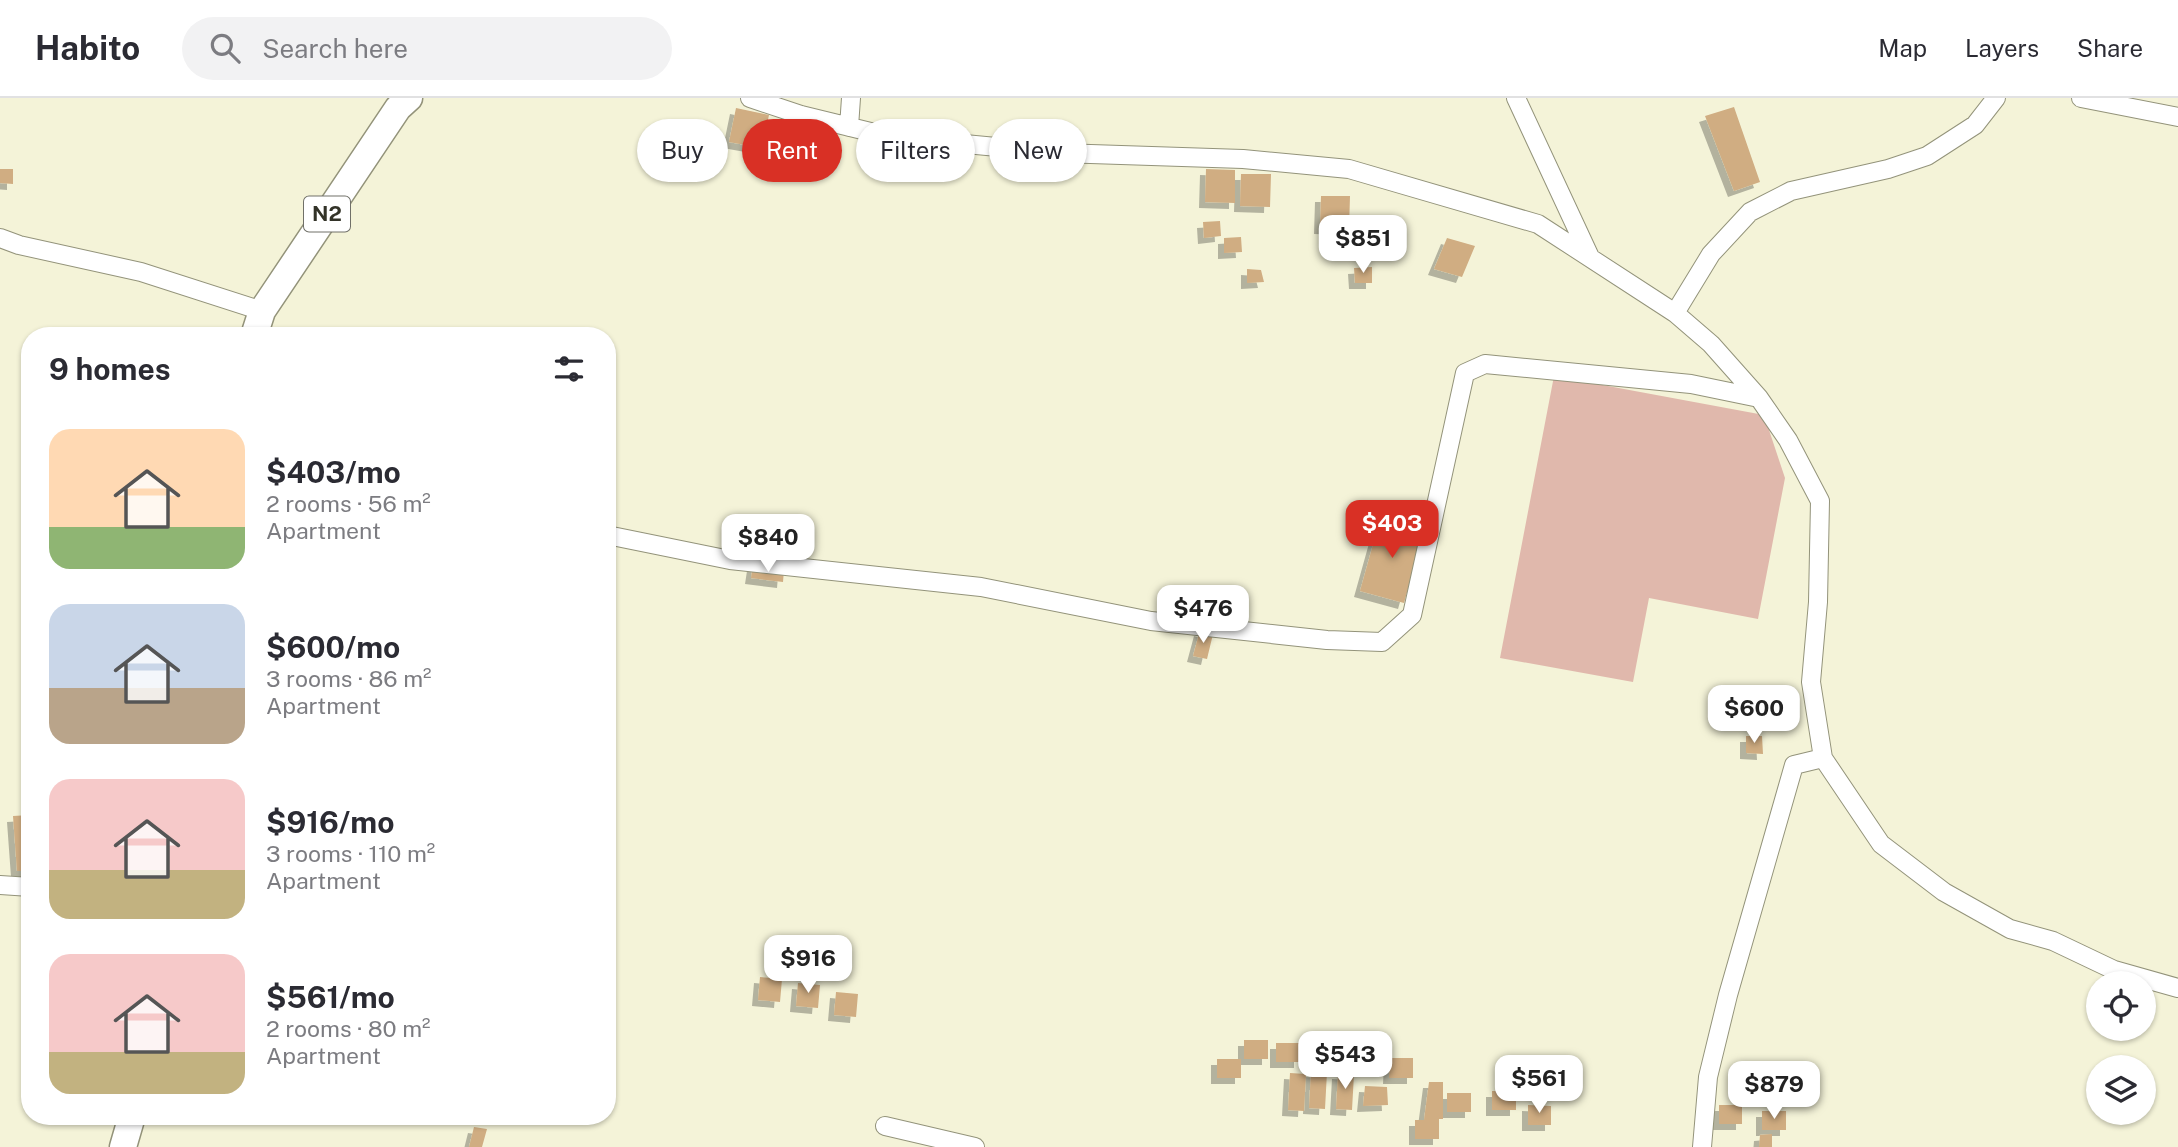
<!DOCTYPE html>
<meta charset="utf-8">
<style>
body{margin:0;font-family:"Public Sans",sans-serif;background:#f2f2f3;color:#2b2b33;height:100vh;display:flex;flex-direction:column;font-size:26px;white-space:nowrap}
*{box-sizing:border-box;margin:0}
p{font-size:23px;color:#7c7c81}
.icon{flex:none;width:38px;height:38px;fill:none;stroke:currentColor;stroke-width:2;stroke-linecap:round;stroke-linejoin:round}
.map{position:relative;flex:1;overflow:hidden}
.drawer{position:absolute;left:21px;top:229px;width:595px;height:798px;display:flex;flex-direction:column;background:#fff;border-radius:28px;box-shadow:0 2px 5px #0004}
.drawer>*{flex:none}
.banner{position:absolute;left:637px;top:21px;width:665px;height:63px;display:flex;gap:14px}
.buttons{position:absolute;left:2086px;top:873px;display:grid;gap:14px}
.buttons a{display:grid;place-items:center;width:70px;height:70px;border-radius:50%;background:#fff;box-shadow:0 2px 5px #0004;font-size:35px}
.price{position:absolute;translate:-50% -60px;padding:0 16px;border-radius:14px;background:#fff;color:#222;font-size:23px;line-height:46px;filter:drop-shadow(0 2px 4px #0008)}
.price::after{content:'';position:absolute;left:50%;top:42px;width:21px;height:16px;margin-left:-10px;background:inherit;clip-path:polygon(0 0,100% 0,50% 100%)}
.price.on{background:#d93025;color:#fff}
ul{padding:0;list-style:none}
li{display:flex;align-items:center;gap:21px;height:175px;padding:0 28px}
li span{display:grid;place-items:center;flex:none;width:196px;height:140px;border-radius:21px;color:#555}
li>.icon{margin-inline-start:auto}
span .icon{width:84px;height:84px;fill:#fffc;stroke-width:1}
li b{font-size:30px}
h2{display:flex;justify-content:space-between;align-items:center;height:84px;padding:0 28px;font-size:30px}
.tag{padding:0 24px;border-radius:32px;background:#fff;box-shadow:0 2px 5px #0004;font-size:24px;line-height:63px}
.tag.on{background:#d93025;color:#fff}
header{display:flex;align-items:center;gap:42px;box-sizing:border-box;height:98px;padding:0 35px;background:#fff;border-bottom:2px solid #e1e1e2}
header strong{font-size:33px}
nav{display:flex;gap:38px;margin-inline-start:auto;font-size:24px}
.search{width:490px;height:63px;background:#f2f2f3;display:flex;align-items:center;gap:18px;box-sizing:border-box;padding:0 24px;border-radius:38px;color:#7c7c81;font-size:26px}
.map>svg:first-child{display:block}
.green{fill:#e0b8ac}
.building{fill:#d0ad82;filter:url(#shadow)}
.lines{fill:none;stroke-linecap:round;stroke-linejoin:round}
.minor-casing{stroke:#93937a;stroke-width:20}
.highway-casing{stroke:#93937a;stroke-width:29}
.minor{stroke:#fff;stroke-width:18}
.highway{stroke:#fff;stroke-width:26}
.labels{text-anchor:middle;stroke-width:6;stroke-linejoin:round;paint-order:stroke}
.shield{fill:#fff;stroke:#707068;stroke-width:2}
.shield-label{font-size:21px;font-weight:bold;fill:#333328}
</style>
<header>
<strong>Habito</strong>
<div class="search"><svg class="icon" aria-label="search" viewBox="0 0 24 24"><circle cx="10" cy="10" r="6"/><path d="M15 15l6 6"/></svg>Search here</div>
<nav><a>Map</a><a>Layers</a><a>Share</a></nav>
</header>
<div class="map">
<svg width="2178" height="1049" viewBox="0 0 2178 1049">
<defs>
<filter id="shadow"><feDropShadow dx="-6" dy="6" stdDeviation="0" flood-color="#0004"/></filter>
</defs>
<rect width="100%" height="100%" fill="#f4f3d8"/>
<path class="green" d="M1554 278 1764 317 1785 380 1758 521 1649 500 1633 584 1500 560Z"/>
<path class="building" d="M1734 9 1760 84 1734 93 1705 18Z
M736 10 769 17 762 50 729 44Z
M0 71H13V86L0 85Z
M1206 71 1235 72V105L1205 104Z
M1241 76H1271L1270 109 1240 108Z
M1321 98H1350L1349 131 1320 130Z
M1220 123 1221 138 1204 140 1203 124Z
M1368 126 1386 127 1387 141 1370 143Z
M1241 139 1242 154 1224 155V140Z
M1447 140 1475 148 1462 179 1434 171Z
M1372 169V185H1355L1354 170Z
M1247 171 1261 172 1264 184 1247 185Z
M1381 418 1425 431 1404 505 1360 493Z
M753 467 784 472 783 484 751 480Z
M1200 532 1213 536 1207 561 1193 558Z
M1746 638H1762L1763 656 1746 655Z
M30 717V773H17L13 718Z
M760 879 782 881 780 904 758 902Z
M798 885 820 887 818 910 796 908Z
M836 894 858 896 856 919 834 917Z
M1244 942H1268V961H1244Z
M1276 945H1300V964H1276Z
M1390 960H1413V980H1389Z
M1217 961H1241V980H1217Z
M1311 973 1327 974 1325 1011 1309 1010Z
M1290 975 1306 976 1304 1013 1288 1012Z
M1338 975 1354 976 1352 1012 1336 1011Z
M1429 984H1443V1021H1439V1041H1415V1022H1424Z
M1365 988 1387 989 1388 1007 1363 1008Z
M1492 993H1516V1012H1492Z
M1447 995H1471V1014H1447Z
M1528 1007 1551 1008V1027H1528Z
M1719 1007H1742V1026H1719Z
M1762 1013H1786V1032H1762Z
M474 1029 487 1031 482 1049H469Z
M1772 1036V1049H1759L1760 1037Z"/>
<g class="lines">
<defs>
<path id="minor" d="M750 0 801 17 891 39 1060 55 1243 61 1349 71 1538 126 1675 215 1711 246 1759 300 1788 342 1820 403 1818 504 1811 584 1823 660 1881 746 1944 794 2010 831 2053 843 2114 872 2178 890
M1516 0 1590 159
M2081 0 2178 19
M849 29 851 0
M0 140 19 147 141 174 262 213
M1675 215 1711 156 1750 114 1791 93 1888 71 1927 58 1975 27 1996 0
M607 437 730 462 981 489 1151 523 1327 542 1382 544 1412 517 1465 275 1485 266 1691 286 1759 300
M0 787 30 789
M885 1028 975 1049
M1702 1049 1708 979 1728 897 1794 667 1823 660"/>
<path id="highway" d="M254 238 262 213 398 10 409 0
M123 1049 132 1018"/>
</defs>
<use href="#minor" class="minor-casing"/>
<use href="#highway" class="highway-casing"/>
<use href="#minor" class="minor"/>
<use href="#highway" class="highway"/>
</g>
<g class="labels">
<rect class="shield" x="304" y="98.5" width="46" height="35" rx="5"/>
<g class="shield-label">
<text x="327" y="123">N2</text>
</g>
</g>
</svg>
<div class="buttons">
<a><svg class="icon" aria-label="locate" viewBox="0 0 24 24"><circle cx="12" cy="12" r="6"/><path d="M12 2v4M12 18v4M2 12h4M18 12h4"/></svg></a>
<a><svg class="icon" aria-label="layers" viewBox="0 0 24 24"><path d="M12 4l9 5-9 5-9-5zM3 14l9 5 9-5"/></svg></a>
</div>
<b class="price" style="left:1363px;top:177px">$851</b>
<b class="price on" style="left:1392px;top:462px">$403</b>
<b class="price" style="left:768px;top:476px">$840</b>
<b class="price" style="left:1203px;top:547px">$476</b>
<b class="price" style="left:1754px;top:647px">$600</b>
<b class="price" style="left:808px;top:897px">$916</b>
<b class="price" style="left:1345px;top:993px">$543</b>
<b class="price" style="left:1539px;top:1017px">$561</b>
<b class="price" style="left:1774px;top:1023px">$879</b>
<div class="banner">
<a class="tag">Buy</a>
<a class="tag on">Rent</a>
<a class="tag">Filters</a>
<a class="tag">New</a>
</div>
<section class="drawer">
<h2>9 homes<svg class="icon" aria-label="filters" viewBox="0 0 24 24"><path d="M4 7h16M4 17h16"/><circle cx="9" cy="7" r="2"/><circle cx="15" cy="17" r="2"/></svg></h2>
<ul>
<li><span style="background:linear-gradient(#ffd9b3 70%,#8fb573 0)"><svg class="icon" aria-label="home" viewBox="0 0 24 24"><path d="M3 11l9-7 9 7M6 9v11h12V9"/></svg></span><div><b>$403/mo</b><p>2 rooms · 56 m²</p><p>Apartment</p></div></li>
<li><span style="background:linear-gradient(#c9d6e8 60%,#b9a48a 0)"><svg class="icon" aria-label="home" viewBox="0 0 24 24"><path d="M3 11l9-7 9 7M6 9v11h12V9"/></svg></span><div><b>$600/mo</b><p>3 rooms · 86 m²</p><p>Apartment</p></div></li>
<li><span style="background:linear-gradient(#f6c9c9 65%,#c2b280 0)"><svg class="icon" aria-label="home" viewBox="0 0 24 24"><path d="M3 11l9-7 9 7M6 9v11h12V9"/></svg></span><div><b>$916/mo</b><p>3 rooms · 110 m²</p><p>Apartment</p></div></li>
<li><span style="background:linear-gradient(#f6c9c9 70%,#c2b280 0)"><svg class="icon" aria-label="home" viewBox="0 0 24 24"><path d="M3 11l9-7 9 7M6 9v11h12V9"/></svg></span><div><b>$561/mo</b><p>2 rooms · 80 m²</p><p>Apartment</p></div></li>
</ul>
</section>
</div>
